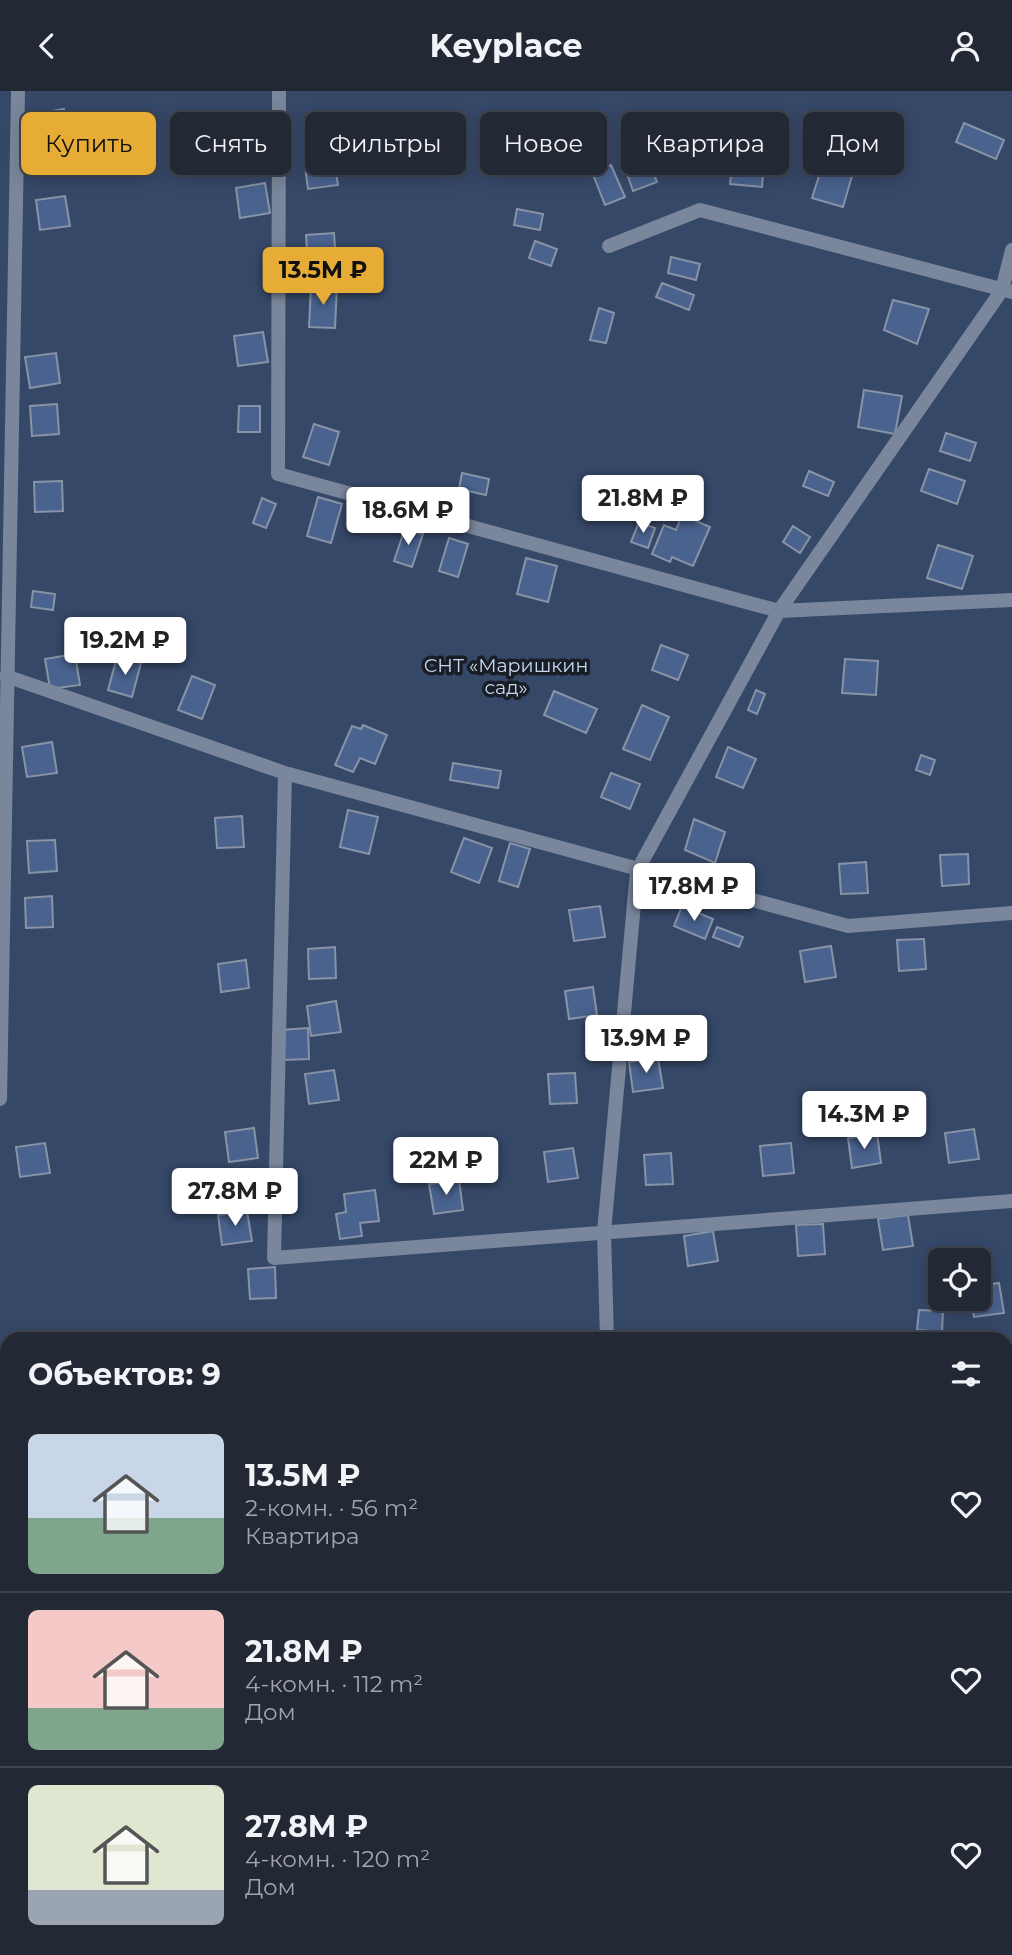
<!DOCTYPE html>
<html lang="ru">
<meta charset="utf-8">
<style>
body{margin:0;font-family:Montserrat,sans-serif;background:#2a303c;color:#f1f3f6;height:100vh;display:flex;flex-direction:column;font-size:26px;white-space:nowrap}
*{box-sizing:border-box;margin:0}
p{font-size:23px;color:#a2a6ac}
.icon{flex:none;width:38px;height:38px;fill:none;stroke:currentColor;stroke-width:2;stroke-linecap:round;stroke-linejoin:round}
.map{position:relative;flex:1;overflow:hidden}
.side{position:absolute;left:0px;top:1241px;width:1013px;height:625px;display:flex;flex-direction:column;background:#222834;border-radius:21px 21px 0 0;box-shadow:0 4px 18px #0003,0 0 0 2px #3f444f}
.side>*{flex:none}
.hud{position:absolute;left:21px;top:21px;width:971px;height:63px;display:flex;gap:14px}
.tools{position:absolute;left:928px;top:1157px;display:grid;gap:14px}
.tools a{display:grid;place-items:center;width:63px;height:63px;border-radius:10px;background:#222834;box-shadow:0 4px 18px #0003,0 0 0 2px #3f444f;font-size:35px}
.price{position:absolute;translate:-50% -60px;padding:0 16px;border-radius:7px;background:#fff;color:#222;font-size:23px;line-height:46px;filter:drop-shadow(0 2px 4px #0008)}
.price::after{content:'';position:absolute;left:50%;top:42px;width:21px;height:16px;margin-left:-10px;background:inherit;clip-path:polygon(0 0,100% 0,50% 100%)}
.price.active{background:#e7ac36;color:#111}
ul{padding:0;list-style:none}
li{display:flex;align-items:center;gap:21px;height:175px;padding:0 28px}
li+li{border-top:2px solid #3f444f}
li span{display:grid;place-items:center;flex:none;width:196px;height:140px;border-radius:10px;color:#555}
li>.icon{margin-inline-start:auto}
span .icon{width:84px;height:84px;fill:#fffc;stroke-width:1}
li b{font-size:30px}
h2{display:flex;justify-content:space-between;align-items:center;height:84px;padding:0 28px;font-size:30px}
.pill{padding:0 24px;border-radius:10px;background:#222834;box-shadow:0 4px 18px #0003,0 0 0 2px #3f444f;font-size:24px;line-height:63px}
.pill.active{background:#e7ac36;color:#111}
header{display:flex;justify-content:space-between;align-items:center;height:91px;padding:0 28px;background:#222834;font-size:32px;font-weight:700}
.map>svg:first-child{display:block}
.green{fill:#364868;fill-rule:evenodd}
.building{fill:#49628e;stroke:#8893a5;stroke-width:2}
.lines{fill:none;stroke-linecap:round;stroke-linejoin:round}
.path{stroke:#8f96a3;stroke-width:4.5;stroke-dasharray:5 5;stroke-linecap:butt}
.lane{stroke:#7a869b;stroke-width:14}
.labels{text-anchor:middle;stroke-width:7;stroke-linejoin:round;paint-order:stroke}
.park-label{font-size:19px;fill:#c5d6f2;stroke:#191d24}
</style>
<header><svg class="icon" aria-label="back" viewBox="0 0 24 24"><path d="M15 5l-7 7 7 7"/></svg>Keyplace<svg class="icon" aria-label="person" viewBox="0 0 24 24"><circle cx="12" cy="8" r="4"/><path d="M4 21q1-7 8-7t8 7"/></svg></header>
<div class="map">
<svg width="1012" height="1864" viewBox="0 0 1012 1864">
<rect width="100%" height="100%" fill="#2d3645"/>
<path class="green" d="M0 0H1012V1864H0ZM940 1169H978V1208H940ZM7 1248H1006V1858H7Z"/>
<path class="building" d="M64 18 68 48 39 53 35 23Z
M964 32 1004 49 996 68 956 51Z
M734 54 765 58 762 96 730 93Z
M644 57 657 91 633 100 621 65Z
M333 64 338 94 308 98 304 68Z
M824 69 854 78 843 116 812 107Z
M611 74 625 106 605 114 592 81Z
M265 92 270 122 240 127 236 97Z
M65 105 70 135 40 139 36 109Z
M517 118 543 123 540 139 514 134Z
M334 142 336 173 308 175 306 144Z
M535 150 557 158 551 175 529 167Z
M671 166 700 173 696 189 668 182Z
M662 192 694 204 689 219 656 206Z
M311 194 337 195 335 237 309 236Z
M893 209 929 218 917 253 884 239Z
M599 217 614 222 606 252 590 249Z
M263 241 268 271 238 275 234 245Z
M56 262 60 292 30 297 25 266Z
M864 299 902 305 895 343 858 336Z
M57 313 59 343 32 345 30 315Z
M239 315H260V341H238Z
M314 333 339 341 329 374 303 366Z
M946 342 976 352 970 370 940 360Z
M929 378 965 390 957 413 921 400Z
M809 380 834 391 828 405 803 395Z
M462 382 489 388 486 404 459 398Z
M62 390 63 420 35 421 34 391Z
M318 406 342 413 331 452 307 445Z
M262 407 276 413 266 437 253 432Z
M682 424 710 436 693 475 672 466 670 471 652 463 664 434 676 439Z
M639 431 655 437 648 457 631 451Z
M793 435 810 446 800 462 783 451Z
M405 437 423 443 412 476 394 470Z
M449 447 468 453 458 486 439 480Z
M938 454 973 465 962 498 927 487Z
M526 467 557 475 548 511 517 503Z
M33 500 55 503 53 519 31 516Z
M661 554 688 564 678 589 652 579Z
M75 563 80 594 50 598 45 568Z
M117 566 141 572 132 606 108 599Z
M845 568 878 570 876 604 842 602Z
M192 585 215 594 202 628 178 619Z
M756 599 765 603 757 623 748 619Z
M554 600 597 618 586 642 544 624Z
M642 614 669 626 650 669 623 658Z
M363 634 387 644 375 673 360 667 353 681 335 674 352 635 361 638Z
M52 651 57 682 27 686 22 656Z
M728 656 756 668 743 697 716 686Z
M921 664 935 669 930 684 916 679Z
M453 672 501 680 498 697 450 689Z
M611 682 640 693 630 718 601 706Z
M348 719 378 726 369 763 340 756Z
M242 725 244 756 217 757 215 727Z
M694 728 725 741 715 772 685 759Z
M464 747 492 757 479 792 451 781Z
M55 749 57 780 29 782 27 750Z
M510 752 530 758 518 796 499 790Z
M968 763 969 793 942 795 940 764Z
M866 771 868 802 841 803 839 773Z
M52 805 53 836 26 837 25 807Z
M600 815 605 846 574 850 569 819Z
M682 815 713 828 705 848 674 835Z
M717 836 743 846 739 856 713 846Z
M924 848 926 878 899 880 897 849Z
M831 855 836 886 805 891 800 860Z
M335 856 336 887 309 888 308 858Z
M246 869 249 897 221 901 218 873Z
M593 896 597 924 569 928 565 900Z
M336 910 341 941 311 945 307 915Z
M308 937 309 968 282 969 281 939Z
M658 967 663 997 633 1001 629 971Z
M334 979 339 1009 309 1013 305 983Z
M575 982 577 1012 550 1013 548 983Z
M254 1037 258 1067 229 1071 225 1041Z
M974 1038 979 1068 949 1072 945 1042Z
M877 1042 881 1072 852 1077 848 1047Z
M45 1052 50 1082 20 1086 16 1056Z
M791 1052 794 1082 763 1085 760 1055Z
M573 1057 578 1087 548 1091 544 1061Z
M671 1062 673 1093 646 1094 644 1064Z
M459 1089 463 1119 434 1123 429 1093Z
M375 1099 379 1130 360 1132 362 1145 340 1148 336 1123 346 1121 344 1103Z
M247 1120 252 1150 222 1154 218 1124Z
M908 1124 913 1155 883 1159 878 1128Z
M823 1133 825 1163 798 1165 796 1134Z
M713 1140 718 1170 688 1175 684 1145Z
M275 1176 276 1207 250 1208 248 1178Z
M999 1192 1004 1222 974 1226 971 1208H978V1195Z
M919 1219 943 1220 942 1241 917 1239Z"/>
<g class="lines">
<path class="path" d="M0 1554 7 1533
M0 1754 7 1790
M7 1864 8 1858"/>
<path class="lane" d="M279 0 278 383 779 520 1012 509
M609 155 700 119 1012 201
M6 585 285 682 848 835 1012 822
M285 682 274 1167 1012 1110
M0 1008 18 0
M607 1248 604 1141 637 780 779 520 1002 199 1012 159
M1006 1280H1012
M0 1443 7 1441"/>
</g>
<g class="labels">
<g class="park-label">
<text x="506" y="581">СНТ «Маришкин<tspan x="506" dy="22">сад»</tspan></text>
</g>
</g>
</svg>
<div class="tools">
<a><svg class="icon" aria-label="locate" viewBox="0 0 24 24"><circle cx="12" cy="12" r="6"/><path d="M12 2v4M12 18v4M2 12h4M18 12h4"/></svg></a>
</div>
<b class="price active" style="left:323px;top:216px">13.5M ₽</b>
<b class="price" style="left:643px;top:444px">21.8M ₽</b>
<b class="price" style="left:408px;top:456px">18.6M ₽</b>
<b class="price" style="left:125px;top:586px">19.2M ₽</b>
<b class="price" style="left:694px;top:832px">17.8M ₽</b>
<b class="price" style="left:646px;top:984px">13.9M ₽</b>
<b class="price" style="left:864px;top:1060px">14.3M ₽</b>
<b class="price" style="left:446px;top:1106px">22M ₽</b>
<b class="price" style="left:235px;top:1137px">27.8M ₽</b>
<div class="hud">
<a class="pill active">Купить</a>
<a class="pill">Снять</a>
<a class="pill">Фильтры</a>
<a class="pill">Новое</a>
<a class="pill">Квартира</a>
<a class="pill">Дом</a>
</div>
<section class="side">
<h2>Объектов: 9<svg class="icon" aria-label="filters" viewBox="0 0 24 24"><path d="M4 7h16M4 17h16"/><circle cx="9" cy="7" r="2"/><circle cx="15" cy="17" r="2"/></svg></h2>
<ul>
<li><span style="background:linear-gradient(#c9d6e8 60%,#7fa58c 0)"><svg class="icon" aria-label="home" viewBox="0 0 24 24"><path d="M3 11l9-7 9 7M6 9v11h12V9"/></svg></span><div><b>13.5M ₽</b><p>2-комн. · 56 m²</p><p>Квартира</p></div><svg class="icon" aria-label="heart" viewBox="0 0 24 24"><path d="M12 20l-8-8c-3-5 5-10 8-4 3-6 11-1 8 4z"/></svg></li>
<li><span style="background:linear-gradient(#f6c9c9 70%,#7fa58c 0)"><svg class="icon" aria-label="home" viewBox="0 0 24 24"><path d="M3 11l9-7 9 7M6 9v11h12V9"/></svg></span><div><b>21.8M ₽</b><p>4-комн. · 112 m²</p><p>Дом</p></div><svg class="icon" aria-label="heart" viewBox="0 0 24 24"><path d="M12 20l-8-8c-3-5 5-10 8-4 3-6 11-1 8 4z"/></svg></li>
<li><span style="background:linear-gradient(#dfe7d0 75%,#9aa5b1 0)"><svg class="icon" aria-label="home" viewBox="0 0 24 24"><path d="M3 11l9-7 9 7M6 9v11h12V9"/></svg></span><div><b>27.8M ₽</b><p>4-комн. · 120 m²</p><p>Дом</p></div><svg class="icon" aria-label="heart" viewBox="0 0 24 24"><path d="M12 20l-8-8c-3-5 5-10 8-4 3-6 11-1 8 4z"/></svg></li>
</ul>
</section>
</div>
